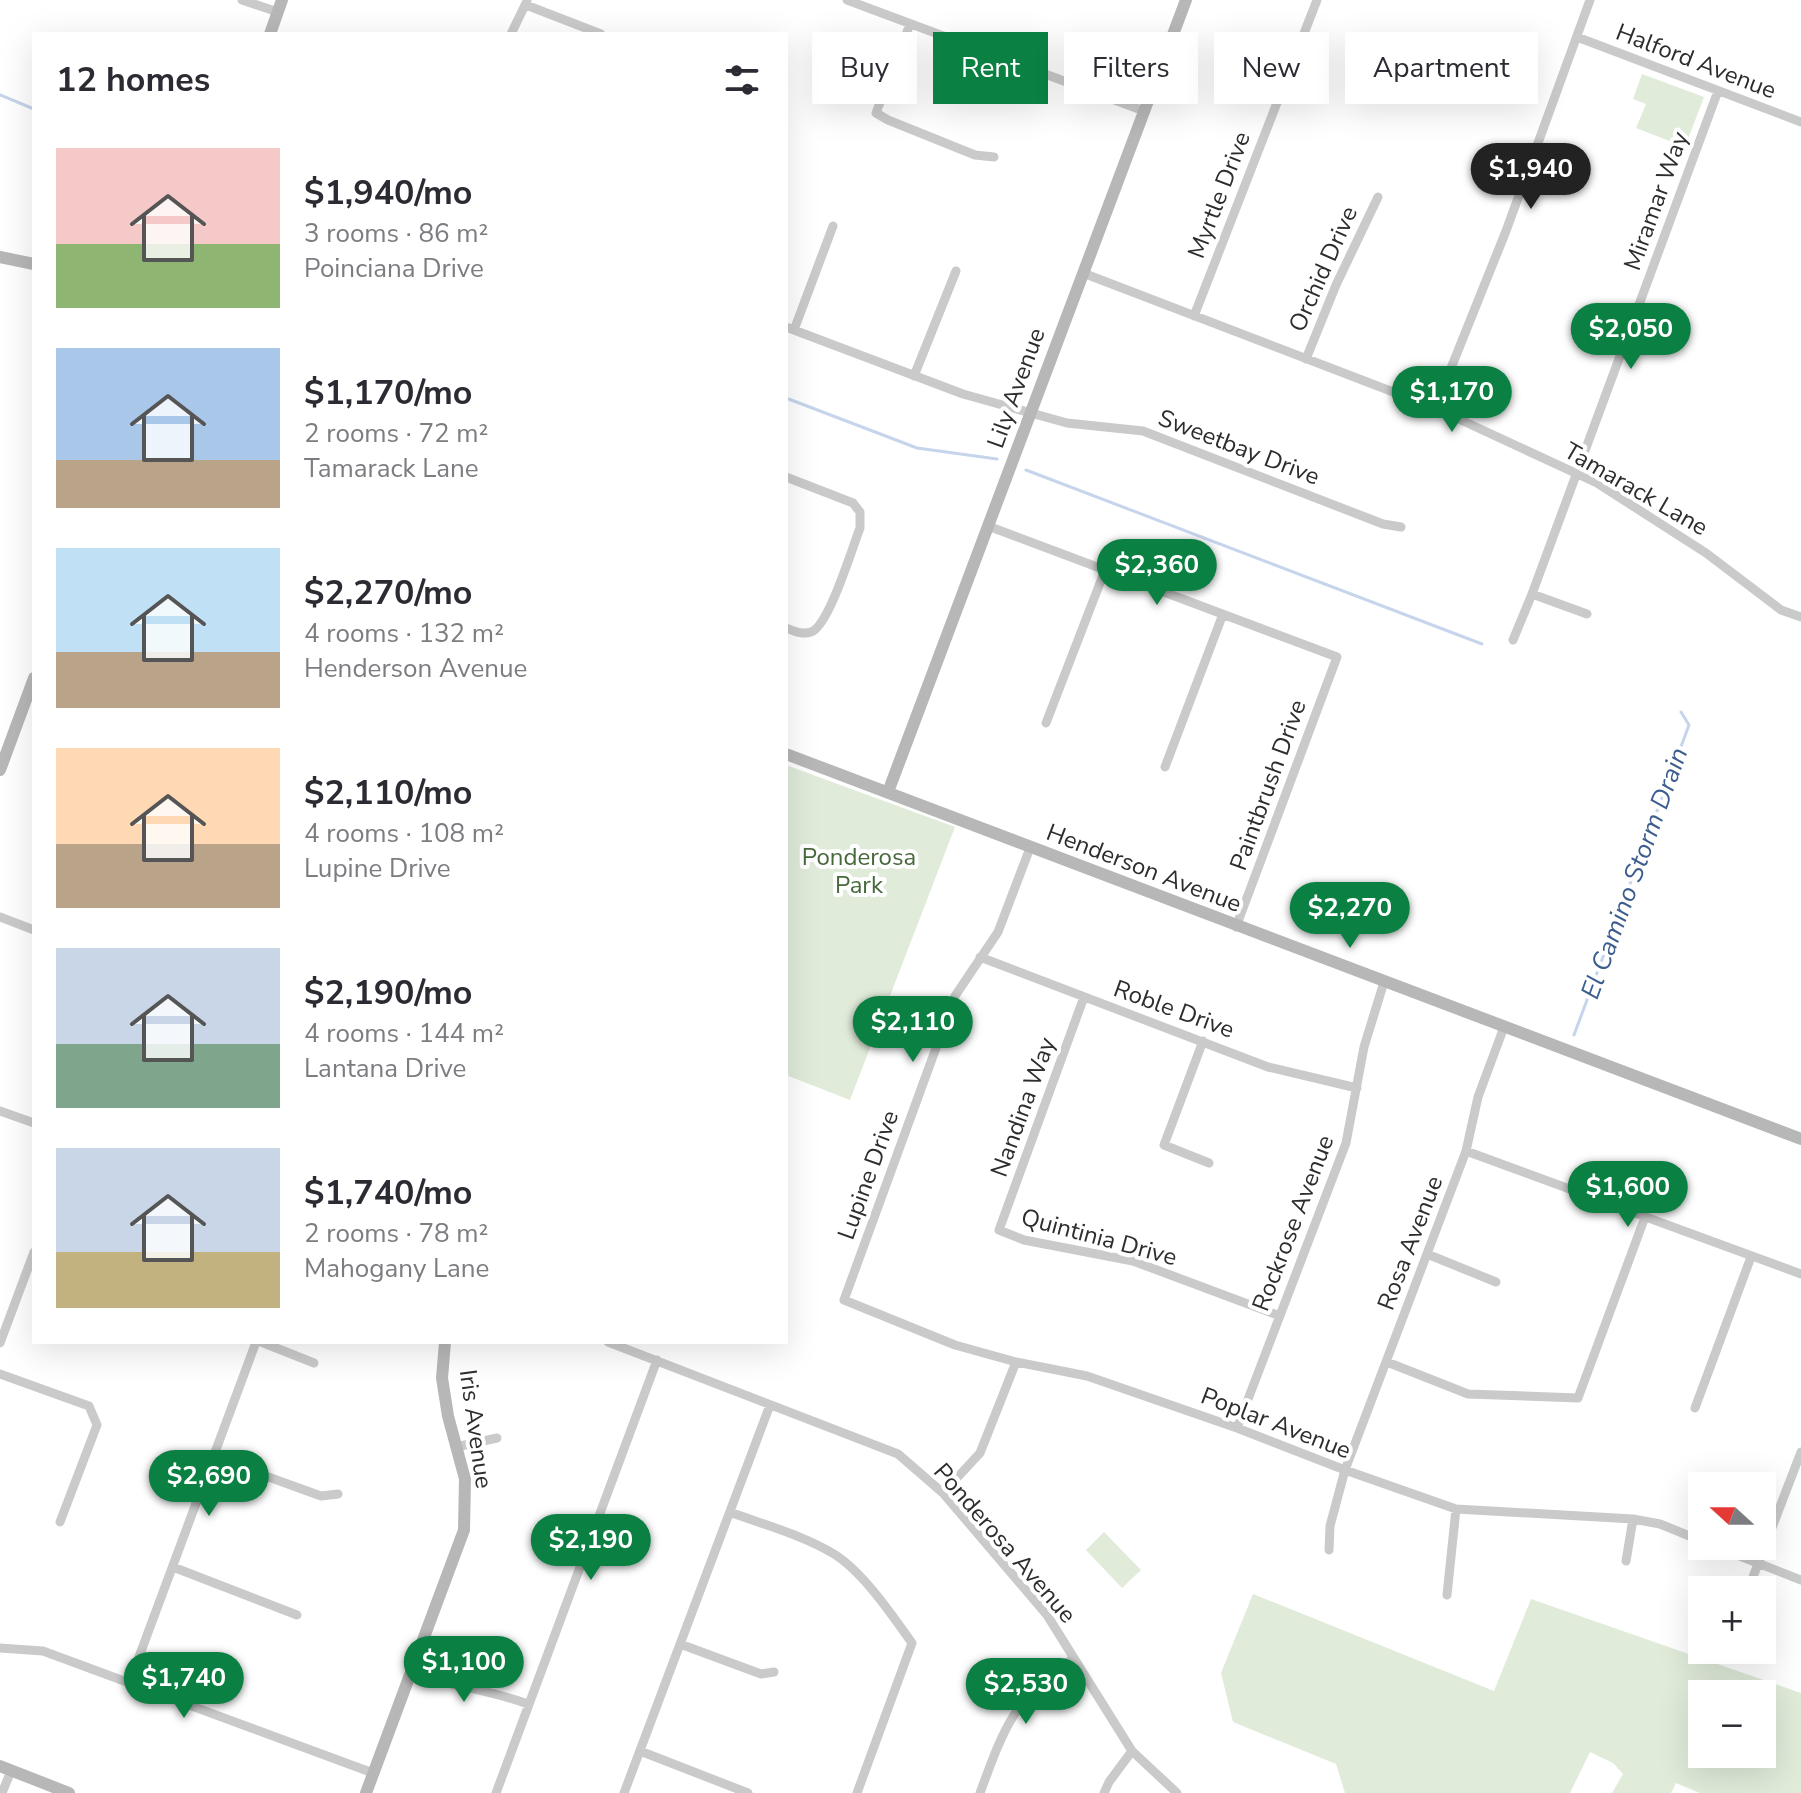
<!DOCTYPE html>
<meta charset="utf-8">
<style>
body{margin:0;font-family:"Nunito Sans",sans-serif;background:#f7f7f7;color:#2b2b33;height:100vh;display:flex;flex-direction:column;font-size:30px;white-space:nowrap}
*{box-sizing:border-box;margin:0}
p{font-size:26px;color:#7c7c81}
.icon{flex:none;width:44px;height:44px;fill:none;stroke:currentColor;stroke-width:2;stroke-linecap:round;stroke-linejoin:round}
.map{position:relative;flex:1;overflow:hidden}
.panel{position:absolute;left:32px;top:32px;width:756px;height:1312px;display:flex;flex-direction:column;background:#fff;border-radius:0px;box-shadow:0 8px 32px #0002}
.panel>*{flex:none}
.top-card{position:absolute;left:812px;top:32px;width:760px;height:72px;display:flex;gap:16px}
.needle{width:52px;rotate:291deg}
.tools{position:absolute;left:1688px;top:1472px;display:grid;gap:16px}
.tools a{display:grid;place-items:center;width:88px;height:88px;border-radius:0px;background:#fff;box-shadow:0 8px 32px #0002;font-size:40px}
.price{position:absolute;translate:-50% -68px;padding:0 18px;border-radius:28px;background:#0b8043;color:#fff;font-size:26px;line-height:52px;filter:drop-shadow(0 2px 4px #0008)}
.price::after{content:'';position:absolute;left:50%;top:48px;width:24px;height:18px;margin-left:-12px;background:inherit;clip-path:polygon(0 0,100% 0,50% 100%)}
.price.active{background:#222;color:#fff}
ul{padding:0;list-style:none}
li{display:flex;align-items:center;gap:24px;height:200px;padding:0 24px}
li span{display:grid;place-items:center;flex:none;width:224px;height:160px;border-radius:0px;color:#555}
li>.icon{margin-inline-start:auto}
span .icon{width:96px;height:96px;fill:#fffc;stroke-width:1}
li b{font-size:34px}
h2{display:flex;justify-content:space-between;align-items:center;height:96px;padding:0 24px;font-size:34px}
.chip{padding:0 28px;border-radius:0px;background:#fff;box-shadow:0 8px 32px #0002;font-size:28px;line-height:72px}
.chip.active{background:#0b8043;color:#fff}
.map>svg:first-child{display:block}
.green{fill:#e0ebda;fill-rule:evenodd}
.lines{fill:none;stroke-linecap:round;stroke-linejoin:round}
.stream{stroke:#c6d5eb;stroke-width:3}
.street{stroke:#cacaca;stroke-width:9}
.secondary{stroke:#b7b7b7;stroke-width:12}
.labels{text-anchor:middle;stroke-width:8;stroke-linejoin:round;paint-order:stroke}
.street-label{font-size:24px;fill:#2d2d2d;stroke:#fff}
.park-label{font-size:24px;fill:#47683b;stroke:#fff}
.water-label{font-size:26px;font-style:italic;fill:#3c5d8e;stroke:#fff}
</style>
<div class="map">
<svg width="1801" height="1793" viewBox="0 0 1801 1793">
<rect width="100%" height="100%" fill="#fff"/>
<path class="green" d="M1642 74 1704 97 1685 147 1636 128 1646 104 1633 99Z
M786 765 955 827 850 1100 786 1075Z
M1104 1532 1141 1570 1122 1588 1086 1550Z
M1253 1594 1494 1691 1531 1599 1801 1693V1793H1700L1676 1783 1671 1793H1612L1623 1774 1613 1763 1590 1752 1570 1793H1345L1336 1764 1233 1722 1221 1673ZM1702 1694H1762V1754H1702Z"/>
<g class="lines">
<path class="stream" d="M0 95 34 109
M786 398 917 448 997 459
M1026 470 1482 644
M1574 1035 1689 725 1681 712"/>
<path class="street" d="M242 0 278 12
M847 0 1144 111
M526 5 601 34
M910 24 876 113 888 120 975 155 994 157
M511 34 527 1
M1577 37 1801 122
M1083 273 1435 408 1597 483 1706 553 1781 610 1801 617
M1194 316 1317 0
M786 327 963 394 1067 423 1143 431 1383 524 1401 527
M794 330 833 226
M1306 359 1336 285 1378 197
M914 376 956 271
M1435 408 1506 231 1590 0
M786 477 853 503 860 512V528C852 548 829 626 811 632 802 635 794 631 786 628
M988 526 1337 657 1236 927
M1532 594 1587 614
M1513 640 1532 594 1718 91
M1046 723 1105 570
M1165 767 1223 614
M1030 848 998 932 955 996 844 1300 955 1345 1016 1362 1087 1376 1237 1428 1345 1470 1456 1509 1633 1519 1660 1524 1702 1541
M0 917 34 930
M980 957 1268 1067 1357 1088
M1084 997 999 1230 1024 1240 1133 1261 1280 1316
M1203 1041 1164 1145 1209 1163
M0 1111 34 1123
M1466 1151 1801 1274
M1427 1254 1496 1282
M261 1342 314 1363
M608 1342 898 1454 943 1493 1047 1615 1132 1751 1177 1793
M0 1343 34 1252
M1387 1362 1468 1394 1578 1398 1645 1217
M0 1374 89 1406 97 1425 60 1522
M1695 1408 1751 1257
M1237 1428 1346 1143 1364 1047 1384 982
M456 1447 497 1438
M213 1457 321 1496 338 1494
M943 1493 980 1453 1016 1362
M730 1512C764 1525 803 1535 834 1554 863 1572 892 1615 912 1643L857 1793
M1714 1546 1801 1580
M1329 1550 1330 1526 1345 1470 1466 1151 1478 1097 1504 1027
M1626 1561 1633 1519
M173 1567 297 1615
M1748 1590 1801 1452
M1447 1595 1456 1509
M680 1644 761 1674 774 1672
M0 1648 43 1651 373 1773
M412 1673C450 1686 490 1690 528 1704
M130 1681 256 1342
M640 1751 748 1793
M2 1793 11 1771
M496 1793 657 1360
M624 1793 770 1405
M980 1793C1004 1728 1014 1697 1074 1658
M1104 1793 1109 1782 1132 1751"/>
<path class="secondary" d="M270 34 282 0
M0 257 34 264
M786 754 1801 1139
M0 770 34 678
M888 792 1186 0
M0 1766 69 1793
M366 1793 464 1530 465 1479 448 1416 442 1378 445 1342"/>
</g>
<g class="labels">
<g class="street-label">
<text transform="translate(1696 61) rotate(21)" y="8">Halford Avenue</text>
<text transform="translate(1219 195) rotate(-69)" y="8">Myrtle Drive</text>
<text transform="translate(1656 201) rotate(-70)" y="8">Miramar Way</text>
<text transform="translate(1323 269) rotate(-66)" y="8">Orchid Drive</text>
<text transform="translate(1016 388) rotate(-70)" y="8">Lily Avenue</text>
<text transform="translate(1239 447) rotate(21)" y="8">Sweetbay Drive</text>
<text transform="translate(1636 489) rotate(30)" y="8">Tamarack Lane</text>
<text transform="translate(1268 785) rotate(-70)" y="8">Paintbrush Drive</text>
<text transform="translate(1144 868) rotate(21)" y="8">Henderson Avenue</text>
<text transform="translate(1174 1009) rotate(20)" y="8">Roble Drive</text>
<text transform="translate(1023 1107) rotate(-70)" y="8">Nandina Way</text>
<text transform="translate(868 1175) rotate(-70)" y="8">Lupine Drive</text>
<text transform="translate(1293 1223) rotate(-69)" y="8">Rockrose Avenue</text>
<text transform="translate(1099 1237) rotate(15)" y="8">Quintinia Drive</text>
<text transform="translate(1410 1243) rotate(-69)" y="8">Rosa Avenue</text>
<text transform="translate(1276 1423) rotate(21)" y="8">Poplar Avenue</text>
<text transform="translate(476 1429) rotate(82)" y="8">Iris Avenue</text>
<text transform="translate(1005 1543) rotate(49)" y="8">Ponderosa Avenue</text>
</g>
<g class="park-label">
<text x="859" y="865">Ponderosa<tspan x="859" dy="28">Park</tspan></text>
</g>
<g class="water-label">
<text transform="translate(1634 873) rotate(-70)" y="9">El Camino Storm Drain</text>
</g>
</g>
</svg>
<div class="tools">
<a><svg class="needle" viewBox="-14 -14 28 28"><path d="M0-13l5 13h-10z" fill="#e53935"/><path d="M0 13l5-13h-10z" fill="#7c7c81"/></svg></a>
<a>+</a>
<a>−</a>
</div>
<b class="price active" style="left:1531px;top:211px">$1,940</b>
<b class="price" style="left:1631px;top:371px">$2,050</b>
<b class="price" style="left:1452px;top:434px">$1,170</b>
<b class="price" style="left:1157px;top:607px">$2,360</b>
<b class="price" style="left:1350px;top:950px">$2,270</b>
<b class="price" style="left:913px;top:1064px">$2,110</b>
<b class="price" style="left:1628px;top:1229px">$1,600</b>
<b class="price" style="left:209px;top:1518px">$2,690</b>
<b class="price" style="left:591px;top:1582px">$2,190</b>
<b class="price" style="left:464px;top:1704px">$1,100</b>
<b class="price" style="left:184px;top:1720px">$1,740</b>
<b class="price" style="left:1026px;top:1726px">$2,530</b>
<div class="top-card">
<a class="chip">Buy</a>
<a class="chip active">Rent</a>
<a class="chip">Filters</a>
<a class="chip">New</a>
<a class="chip">Apartment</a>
</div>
<section class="panel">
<h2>12 homes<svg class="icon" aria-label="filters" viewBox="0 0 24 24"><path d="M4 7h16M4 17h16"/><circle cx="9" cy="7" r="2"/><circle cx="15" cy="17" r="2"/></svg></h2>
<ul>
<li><span style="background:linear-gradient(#f6c9c9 60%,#8fb573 0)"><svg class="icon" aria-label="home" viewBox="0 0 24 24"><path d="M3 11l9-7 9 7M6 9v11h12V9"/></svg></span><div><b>$1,940/mo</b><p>3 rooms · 86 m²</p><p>Poinciana Drive</p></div></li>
<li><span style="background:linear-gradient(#a9c7e8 70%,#b9a48a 0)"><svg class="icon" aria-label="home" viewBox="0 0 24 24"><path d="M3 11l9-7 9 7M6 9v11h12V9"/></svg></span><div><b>$1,170/mo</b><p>2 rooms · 72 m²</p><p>Tamarack Lane</p></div></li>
<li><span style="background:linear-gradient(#bfe0f5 65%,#b9a48a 0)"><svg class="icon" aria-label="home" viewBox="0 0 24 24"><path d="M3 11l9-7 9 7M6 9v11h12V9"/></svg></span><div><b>$2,270/mo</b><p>4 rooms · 132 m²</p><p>Henderson Avenue</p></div></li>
<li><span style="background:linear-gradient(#ffd9b3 60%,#b9a48a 0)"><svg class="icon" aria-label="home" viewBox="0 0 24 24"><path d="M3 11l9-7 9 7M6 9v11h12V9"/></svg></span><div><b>$2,110/mo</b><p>4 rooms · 108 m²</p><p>Lupine Drive</p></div></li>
<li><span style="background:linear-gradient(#c9d6e8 60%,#7fa58c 0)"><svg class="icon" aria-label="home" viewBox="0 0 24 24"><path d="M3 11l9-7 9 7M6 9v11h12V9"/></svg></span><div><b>$2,190/mo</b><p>4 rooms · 144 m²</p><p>Lantana Drive</p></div></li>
<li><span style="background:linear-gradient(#c9d6e8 65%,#c2b280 0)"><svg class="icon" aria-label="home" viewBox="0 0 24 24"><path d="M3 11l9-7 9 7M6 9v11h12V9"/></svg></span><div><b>$1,740/mo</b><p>2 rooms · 78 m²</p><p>Mahogany Lane</p></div></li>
</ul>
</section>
</div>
